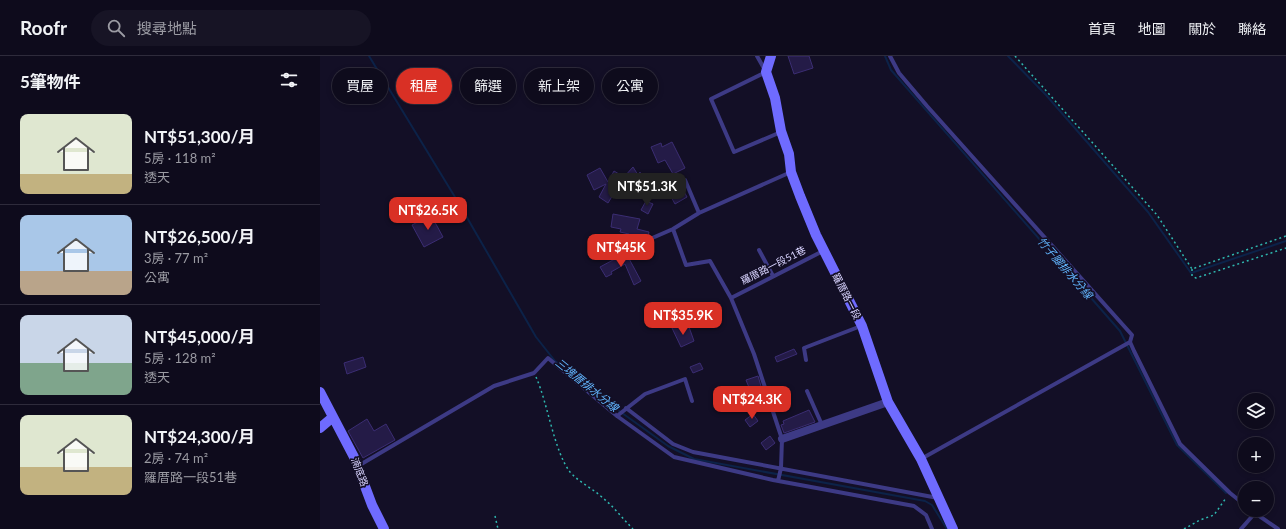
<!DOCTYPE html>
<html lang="zh-TW">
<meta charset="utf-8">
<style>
body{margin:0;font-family:Lato,"Noto Sans TC",sans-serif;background:#171425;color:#f1f3f6;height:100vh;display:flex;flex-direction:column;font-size:15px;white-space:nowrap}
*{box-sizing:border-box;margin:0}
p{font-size:13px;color:#9b9ba3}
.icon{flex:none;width:22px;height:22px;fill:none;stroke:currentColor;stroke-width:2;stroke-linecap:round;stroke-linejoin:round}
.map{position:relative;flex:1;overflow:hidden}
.details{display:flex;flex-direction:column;background:#0e0b1c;width:320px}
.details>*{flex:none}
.banner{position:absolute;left:12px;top:12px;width:380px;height:36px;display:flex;gap:8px}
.buttons{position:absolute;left:918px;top:337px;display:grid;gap:8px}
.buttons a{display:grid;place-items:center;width:36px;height:36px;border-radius:50%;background:#0e0b1c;box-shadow:0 2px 6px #0003,0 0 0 1px #2e2b3b;font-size:20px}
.price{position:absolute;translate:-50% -34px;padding:0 9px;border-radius:8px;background:#d93025;color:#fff;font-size:13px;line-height:26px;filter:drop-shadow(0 1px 2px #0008)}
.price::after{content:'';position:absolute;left:50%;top:24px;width:12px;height:9px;margin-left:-6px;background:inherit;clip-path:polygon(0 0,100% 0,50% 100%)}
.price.on{background:#222;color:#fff}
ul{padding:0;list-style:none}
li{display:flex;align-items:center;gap:12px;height:100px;padding:0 20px}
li+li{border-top:1px solid #2e2b3b}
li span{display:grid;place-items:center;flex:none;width:112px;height:80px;border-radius:8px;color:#555}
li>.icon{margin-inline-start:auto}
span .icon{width:48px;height:48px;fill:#fffc;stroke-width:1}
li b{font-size:17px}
h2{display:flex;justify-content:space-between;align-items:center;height:48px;padding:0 20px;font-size:17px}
.pill{padding:0 14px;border-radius:18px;background:#0e0b1c;box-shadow:0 2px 6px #0003,0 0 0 1px #2e2b3b;font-size:14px;line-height:36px}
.pill.on{background:#d93025;color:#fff}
header{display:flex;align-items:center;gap:24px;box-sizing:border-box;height:56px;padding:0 20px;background:#0e0b1c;border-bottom:1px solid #2e2b3b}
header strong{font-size:19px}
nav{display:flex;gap:22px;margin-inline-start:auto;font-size:14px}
.search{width:280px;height:36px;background:#171425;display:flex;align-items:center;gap:10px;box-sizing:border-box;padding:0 14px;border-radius:22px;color:#9b9ba3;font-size:15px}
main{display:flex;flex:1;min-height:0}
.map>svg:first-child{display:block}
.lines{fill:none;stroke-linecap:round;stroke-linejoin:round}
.stream{stroke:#0c2248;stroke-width:2}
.building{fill:#241b47;stroke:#3b2d73}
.path{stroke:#2fb8b0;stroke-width:1.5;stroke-dasharray:2 3;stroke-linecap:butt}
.lane{stroke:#3d3a85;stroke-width:4}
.street{stroke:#3d3a85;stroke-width:8}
.secondary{stroke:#6f6bff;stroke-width:10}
.labels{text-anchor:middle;stroke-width:3.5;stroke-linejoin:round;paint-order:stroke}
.street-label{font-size:10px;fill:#d9d4ff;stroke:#130f26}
.water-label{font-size:11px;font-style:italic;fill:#62b6ff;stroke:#130f26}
</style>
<header>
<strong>Roofr</strong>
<div class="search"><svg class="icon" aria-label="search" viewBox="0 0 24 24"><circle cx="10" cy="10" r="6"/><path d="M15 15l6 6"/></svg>搜尋地點</div>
<nav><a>首頁</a><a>地圖</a><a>關於</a><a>聯絡</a></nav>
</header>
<main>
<section class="details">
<h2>5筆物件<svg class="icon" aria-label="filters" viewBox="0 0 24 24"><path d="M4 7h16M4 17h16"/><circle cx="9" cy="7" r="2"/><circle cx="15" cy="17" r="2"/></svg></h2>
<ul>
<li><span style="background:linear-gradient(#dfe7d0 75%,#c2b280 0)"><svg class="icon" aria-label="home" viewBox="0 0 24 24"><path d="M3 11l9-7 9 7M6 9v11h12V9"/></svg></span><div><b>NT$51,300/月</b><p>5房 · 118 m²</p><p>透天</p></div></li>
<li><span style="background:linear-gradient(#a9c7e8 70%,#b9a48a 0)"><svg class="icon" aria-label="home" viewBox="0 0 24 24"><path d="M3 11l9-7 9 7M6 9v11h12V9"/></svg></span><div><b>NT$26,500/月</b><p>3房 · 77 m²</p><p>公寓</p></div></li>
<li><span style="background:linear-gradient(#c9d6e8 60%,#7fa58c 0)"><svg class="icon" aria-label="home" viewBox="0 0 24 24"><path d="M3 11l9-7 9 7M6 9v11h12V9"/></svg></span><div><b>NT$45,000/月</b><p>5房 · 128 m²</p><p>透天</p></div></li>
<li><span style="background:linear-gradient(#dfe7d0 65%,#c2b280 0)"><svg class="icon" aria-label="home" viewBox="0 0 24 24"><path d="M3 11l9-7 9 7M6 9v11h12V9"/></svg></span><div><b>NT$24,300/月</b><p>2房 · 74 m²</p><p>羅厝路一段51巷</p></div></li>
</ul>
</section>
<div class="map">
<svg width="966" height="473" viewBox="0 0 966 473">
<rect width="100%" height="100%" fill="#130f26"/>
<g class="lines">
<path class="stream" d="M49 0 138 146 216 281 235 305 284 344 348 390 374 403 605 445 612 449 627 473
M565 0 571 14 800 275 857 389 906 437
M688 0 726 39 828 156 871 217 966 185"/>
</g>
<path class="building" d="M468 0H489L493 12 474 18Z
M352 86 365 112 353 118 345 104 338 107 331 91 341 87 342 91Z
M313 111 318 119 320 116 325 125 321 132 304 121Z
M280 112 288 126 294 115 304 121 288 147 279 141 286 128 274 134 267 119Z
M360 128 367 141 355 148 349 137 353 135 352 132Z
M326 145 333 148 328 158 321 154Z
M293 158 320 163 317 173 329 176 328 180 323 182 315 180V182L308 181 309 178 300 176 301 173 291 171Z
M111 159 123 181 104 191 92 169Z
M306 197 321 225 314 229 305 208 291 216 292 218 286 221 280 211Z
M359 269 361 274 369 271 374 285 361 291 352 272Z
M474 293 477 298 457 306 455 301Z
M43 301 46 311 27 318 24 307Z
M380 307 383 313 373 317 370 311Z
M438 320 441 330 430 334 426 324Z
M418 331 420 350 413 351 411 332Z
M458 338 462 348 455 351 452 340Z
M489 354 495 366 464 377 461 369 464 368 463 365Z
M433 358 438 365 430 371 425 364Z
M47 363 54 375 66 368 75 384 43 402 28 375Z
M450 380 455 387 446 394 441 387Z"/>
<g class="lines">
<path class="path" d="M695 0 837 159 872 213 966 180
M872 213V220L876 222 966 192
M216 321C228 348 234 395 250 416 260 427 272 432 283 442 294 451 303 463 313 473
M175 460 178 473
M864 473 880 464 894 459 906 442"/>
<path class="lane" d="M437 0 446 16 391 43 414 96 461 76
M570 0 579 17 607 50 812 279 810 286 814 295 860 388 910 437 925 449
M324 137 337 129 365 124 379 157
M353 173 366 209 390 205 411 242 434 298 462 383 461 412 458 425
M439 194 453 220
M293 199 353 173 379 157 471 116
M411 242 503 195
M486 304 484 292 541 270
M487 335 502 369
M306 352 353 388 373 396 618 442
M297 360 325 338 365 323 372 345
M601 403 810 286
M38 410 174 330 214 317 228 302 297 360 354 401 453 424 594 450 606 459 612 473
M935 457 958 473
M921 473 935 457 931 454"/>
<path class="street" d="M462 383 568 346"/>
<path class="secondary" d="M451 0 446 16 455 42 461 75 469 98 471 116 480 140 496 179 542 270 568 346 601 403 633 473
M0 336 34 401 52 449 64 473
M0 372 13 361"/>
</g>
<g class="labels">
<g class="street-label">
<text transform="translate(453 209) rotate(-27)" y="4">羅厝路一段51巷</text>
<text transform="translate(527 240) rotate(63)" y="4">羅厝路一段</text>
<text transform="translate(40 416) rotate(69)" y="4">湳底路</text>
</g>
<g class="water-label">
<text transform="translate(745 212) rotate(49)" y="4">竹子腳排水分線</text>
<text transform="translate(267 329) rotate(39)" y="4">三塊厝排水分線</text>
</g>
</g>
</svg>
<div class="buttons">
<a><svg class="icon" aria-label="layers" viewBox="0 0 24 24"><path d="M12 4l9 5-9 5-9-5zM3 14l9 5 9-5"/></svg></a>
<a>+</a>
<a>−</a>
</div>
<b class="price on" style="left:327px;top:151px">NT$51.3K</b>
<b class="price" style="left:108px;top:175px">NT$26.5K</b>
<b class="price" style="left:301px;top:212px">NT$45K</b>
<b class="price" style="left:363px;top:280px">NT$35.9K</b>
<b class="price" style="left:432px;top:364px">NT$24.3K</b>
<div class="banner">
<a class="pill">買屋</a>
<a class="pill on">租屋</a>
<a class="pill">篩選</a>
<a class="pill">新上架</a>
<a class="pill">公寓</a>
</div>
</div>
</main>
